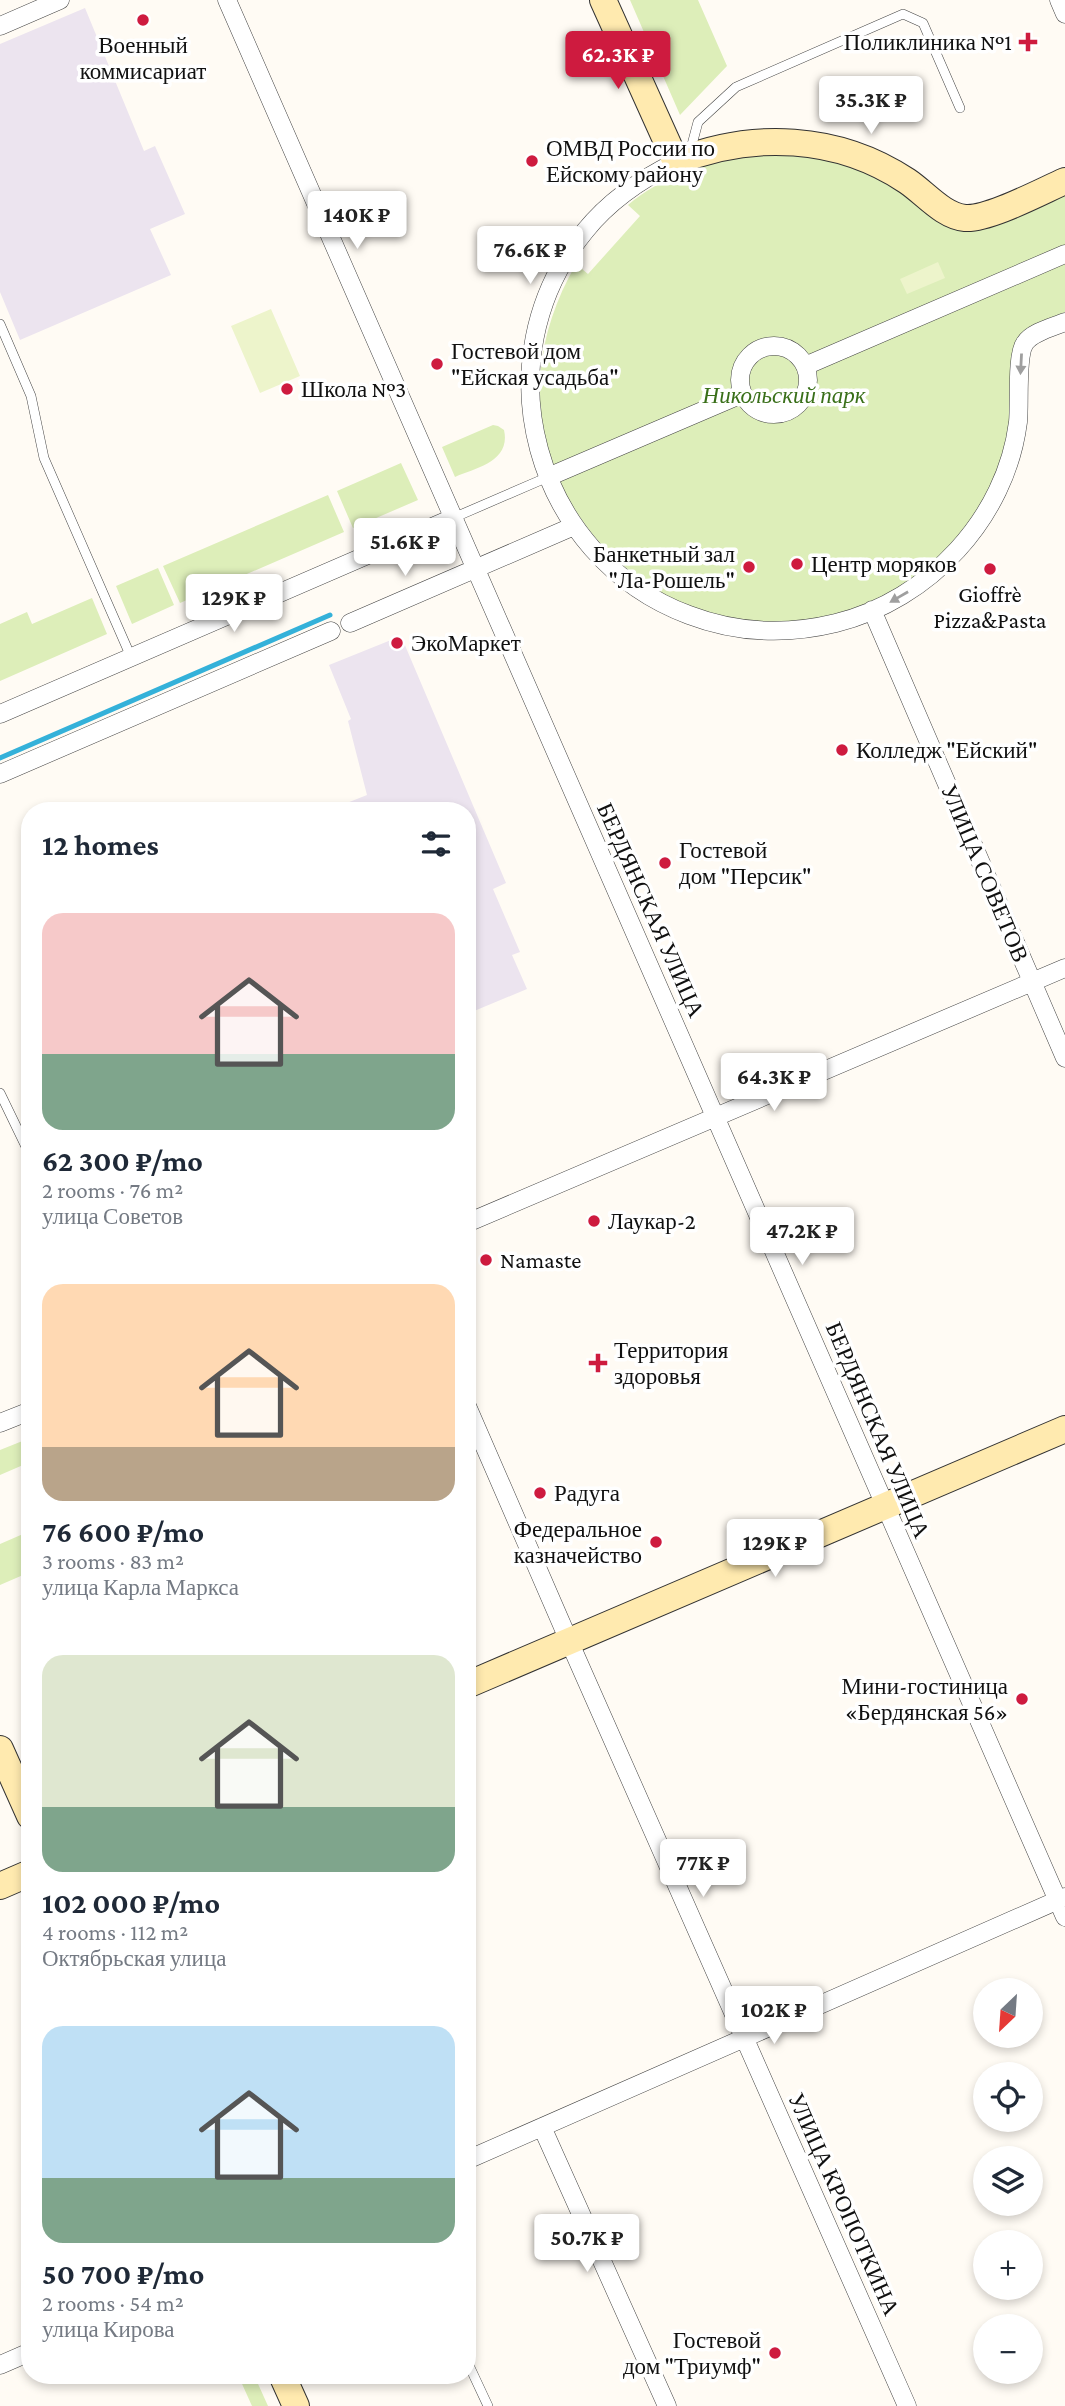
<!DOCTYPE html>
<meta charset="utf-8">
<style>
body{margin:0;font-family:"Crimson Pro",serif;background:#f6f6f7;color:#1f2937;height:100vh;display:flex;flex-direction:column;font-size:26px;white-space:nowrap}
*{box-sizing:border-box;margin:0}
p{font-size:23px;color:#747a83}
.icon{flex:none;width:38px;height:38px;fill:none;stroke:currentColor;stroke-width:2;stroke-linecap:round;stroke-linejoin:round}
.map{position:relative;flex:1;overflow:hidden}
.sheet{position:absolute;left:21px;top:802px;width:455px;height:1582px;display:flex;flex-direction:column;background:#fff;border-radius:28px;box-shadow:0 4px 10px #0003}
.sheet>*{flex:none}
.needle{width:46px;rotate:205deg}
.controls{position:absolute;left:973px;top:1978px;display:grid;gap:14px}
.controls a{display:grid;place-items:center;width:70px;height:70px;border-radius:50%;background:#fff;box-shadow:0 4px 10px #0003;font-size:35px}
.price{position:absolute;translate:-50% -60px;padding:0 16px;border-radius:7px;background:#fff;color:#222;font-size:23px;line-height:46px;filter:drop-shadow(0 2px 4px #0008)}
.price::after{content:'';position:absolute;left:50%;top:42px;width:21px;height:16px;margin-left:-10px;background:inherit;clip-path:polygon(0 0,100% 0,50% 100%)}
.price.active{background:#ce1b3f;color:#fff}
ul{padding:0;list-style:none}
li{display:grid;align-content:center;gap:14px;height:371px;padding:0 21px}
li span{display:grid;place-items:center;height:217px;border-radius:21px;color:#555}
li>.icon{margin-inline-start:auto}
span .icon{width:126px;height:126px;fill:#fffc;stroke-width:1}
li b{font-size:30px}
h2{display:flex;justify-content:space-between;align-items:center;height:84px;padding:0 21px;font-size:30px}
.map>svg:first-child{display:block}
.industrial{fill:#ece4ef}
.green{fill:#ddeeb9}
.pitch{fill:#edf4cb}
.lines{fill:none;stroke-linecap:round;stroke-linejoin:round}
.stream{stroke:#34b1d9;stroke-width:5}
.lane-casing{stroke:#434343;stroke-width:10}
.street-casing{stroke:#434343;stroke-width:19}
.secondary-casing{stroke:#323232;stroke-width:28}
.lane{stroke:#fff;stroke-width:9}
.street{stroke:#fff;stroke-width:18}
.secondary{stroke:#ffeaaf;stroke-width:26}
.oneway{fill:#9f9f9f}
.poi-dot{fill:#ce1b3f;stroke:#fff;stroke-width:2.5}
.labels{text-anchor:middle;stroke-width:7;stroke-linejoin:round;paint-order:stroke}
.poi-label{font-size:23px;fill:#101010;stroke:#fff;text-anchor:start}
.park-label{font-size:23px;font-style:italic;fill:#396f19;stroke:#fff}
.street-label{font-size:23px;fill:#101010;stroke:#fff}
</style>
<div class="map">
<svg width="1065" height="2406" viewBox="0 0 1065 2406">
<rect width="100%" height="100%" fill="#fffbf4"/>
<path class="industrial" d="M85 8 144 151 155 146 185 214 150 229 171 275 20 340 0 292V44Z
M401 636 506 883 493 889 520 952 512 955 527 989 467 1014V810H329L367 795 348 721 351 719 329 665Z"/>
<path class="green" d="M630 0H698L727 66 680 115Z
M744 155 818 156 874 173 949 225 1065 190V312L1029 328C1016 394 1011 469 970 525 947 556 903 592 867 607 856 611 843 613 831 616 820 618 807 623 795 624 787 625 777 623 769 623 738 621 710 615 681 604 671 601 662 594 654 588 581 543 534 461 540 374 544 334 556 299 576 264L588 274 640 216 628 205C662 176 701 166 744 155Z
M493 425 498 426 504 430C511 461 477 468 455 477L442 447Z
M401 463 418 500 353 528 337 491Z
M328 495 344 532 180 603 163 566Z
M158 568 174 605 132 624 116 586Z
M92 598 107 634 0 681V624L27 612 32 624Z
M30 1438V1462L0 1475V1450Z
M30 1531V1572L0 1585V1544Z
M238 2375H254L268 2406H252Z"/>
<path class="pitch" d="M938 262 945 278 907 294 900 279Z
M271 309 300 376 260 393 231 326Z"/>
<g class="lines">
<path class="stream" d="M0 758 330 615"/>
<defs>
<path id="lane" d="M690 152 698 122 736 87 903 14 923 23 960 108
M0 324 31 396 44 458 131 657
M453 518 548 477
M0 1093 30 1155
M467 2361 488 2406"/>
<path id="street" d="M227 0 1065 1917
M1059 0 1065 14
M0 26 60 0
M676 162C641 179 610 200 585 231 479 360 534 557 689 615 736 633 787 635 836 623 929 600 1006 518 1018 422 1020 404 1016 355 1025 343 1032 332 1053 327 1065 322
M740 380a34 34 0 1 1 68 0a34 34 0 1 1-68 0Z
M805 366 1065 254
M548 477 742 394
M872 610 1065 1058
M350 623 574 526
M0 714 453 518
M0 774 331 631
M467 1223 1065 968
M467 1406 569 1641 907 2406
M0 1423 30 1411
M542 2127 667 2406
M467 2160 1065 1897
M0 2365 30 2352"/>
<path id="secondary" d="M603 0 676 162C752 131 838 135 907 181 925 193 943 216 965 218 988 220 1042 191 1065 181
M467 1685 1065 1429
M0 1749 30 1816
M0 1886 30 1873
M282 2375 296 2406"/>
</defs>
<use href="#lane" class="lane-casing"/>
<use href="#street" class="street-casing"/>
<use href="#secondary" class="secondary-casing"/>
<use href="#lane" class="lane"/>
<use href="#street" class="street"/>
<use href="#secondary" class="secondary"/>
</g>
<defs><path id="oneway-solid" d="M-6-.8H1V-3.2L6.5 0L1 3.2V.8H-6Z" transform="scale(1.75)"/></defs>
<g class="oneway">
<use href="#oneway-solid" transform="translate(1021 364) rotate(93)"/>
<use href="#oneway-solid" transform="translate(899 597) rotate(150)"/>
</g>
<g class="poi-dot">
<circle cx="143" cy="20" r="7"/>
<path d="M1024.5 31.5h7v7h7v7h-7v7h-7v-7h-7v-7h7z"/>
<circle cx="532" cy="161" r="7"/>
<circle cx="437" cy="364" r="7"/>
<circle cx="287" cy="389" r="7"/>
<circle cx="797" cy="564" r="7"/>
<circle cx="749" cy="567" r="7"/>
<circle cx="990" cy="569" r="7"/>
<circle cx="397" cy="643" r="7"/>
<circle cx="842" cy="750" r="7"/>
<circle cx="665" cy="863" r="7"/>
<circle cx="594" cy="1221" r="7"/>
<circle cx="486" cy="1260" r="7"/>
<path d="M594.5 1352.5h7v7h7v7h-7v7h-7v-7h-7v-7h7z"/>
<circle cx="540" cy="1493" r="7"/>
<circle cx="656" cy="1542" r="7"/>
<circle cx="1022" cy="1699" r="7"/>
<circle cx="775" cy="2353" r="7"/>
</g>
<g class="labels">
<g class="poi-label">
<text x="1012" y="50" text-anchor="end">Поликлиника №1</text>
<text x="143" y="53" text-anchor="middle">Военный<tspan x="143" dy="26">коммисариат</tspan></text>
<text x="546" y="156">ОМВД России по<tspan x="546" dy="26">Ейскому району</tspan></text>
<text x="451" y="359">Гостевой дом<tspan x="451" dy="26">"Ейская усадьба"</tspan></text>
<text x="301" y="397">Школа №3</text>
<text x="735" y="562" text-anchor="end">Банкетный зал<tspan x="735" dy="26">"Ла-Рошель"</tspan></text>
<text x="811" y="572">Центр моряков</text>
<text x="990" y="602" text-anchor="middle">Gioffrè<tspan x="990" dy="26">Pizza&amp;Pasta</tspan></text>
<text x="411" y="651">ЭкоМаркет</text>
<text x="856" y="758">Колледж "Ейский"</text>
<text x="679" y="858">Гостевой<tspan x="679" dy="26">дом "Персик"</tspan></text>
<text x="608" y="1229">Лаукар-2</text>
<text x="500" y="1268">Namaste</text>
<text x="614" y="1358">Территория<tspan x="614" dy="26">здоровья</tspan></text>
<text x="554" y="1501">Радуга</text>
<text x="642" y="1537" text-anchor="end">Федеральное<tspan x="642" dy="26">казначейство</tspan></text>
<text x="1008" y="1694" text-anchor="end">Мини-гостиница<tspan x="1008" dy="26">«Бердянская 56»</tspan></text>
<text x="761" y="2348" text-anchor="end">Гостевой<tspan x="761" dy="26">дом "Триумф"</tspan></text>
</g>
<g class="park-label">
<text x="784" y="403">Никольский парк</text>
</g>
<g class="street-label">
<text transform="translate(985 873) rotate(67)" y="8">УЛИЦА СОВЕТОВ</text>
<text transform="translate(651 910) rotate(66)" y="8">БЕРДЯНСКАЯ УЛИЦА</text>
<text transform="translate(878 1430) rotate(67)" y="8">БЕРДЯНСКАЯ УЛИЦА</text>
<text transform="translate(844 2204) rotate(66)" y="8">УЛИЦА КРОПОТКИНА</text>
</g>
</g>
</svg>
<div class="controls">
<a><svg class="needle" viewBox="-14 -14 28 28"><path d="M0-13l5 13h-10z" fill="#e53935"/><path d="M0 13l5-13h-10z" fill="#747a83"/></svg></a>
<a><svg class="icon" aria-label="locate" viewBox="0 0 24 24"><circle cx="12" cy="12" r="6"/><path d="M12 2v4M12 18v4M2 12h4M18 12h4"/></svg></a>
<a><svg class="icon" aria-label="layers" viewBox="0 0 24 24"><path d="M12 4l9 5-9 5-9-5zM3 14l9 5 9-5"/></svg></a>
<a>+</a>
<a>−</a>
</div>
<b class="price active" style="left:618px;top:91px">62.3K ₽</b>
<b class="price" style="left:871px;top:136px">35.3K ₽</b>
<b class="price" style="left:357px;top:251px">140K ₽</b>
<b class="price" style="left:530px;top:286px">76.6K ₽</b>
<b class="price" style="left:405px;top:578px">51.6K ₽</b>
<b class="price" style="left:234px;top:634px">129K ₽</b>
<b class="price" style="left:774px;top:1113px">64.3K ₽</b>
<b class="price" style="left:802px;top:1267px">47.2K ₽</b>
<b class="price" style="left:775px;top:1579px">129K ₽</b>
<b class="price" style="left:703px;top:1899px">77K ₽</b>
<b class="price" style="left:774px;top:2046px">102K ₽</b>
<b class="price" style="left:587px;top:2274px">50.7K ₽</b>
<section class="sheet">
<h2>12 homes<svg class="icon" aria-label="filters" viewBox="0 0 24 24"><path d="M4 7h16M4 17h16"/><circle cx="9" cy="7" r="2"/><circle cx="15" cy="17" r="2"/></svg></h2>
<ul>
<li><span style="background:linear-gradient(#f6c9c9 65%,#7fa58c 0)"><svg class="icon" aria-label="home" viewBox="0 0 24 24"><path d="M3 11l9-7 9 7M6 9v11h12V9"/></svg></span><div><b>62 300 ₽/mo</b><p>2 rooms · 76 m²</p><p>улица Советов</p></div></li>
<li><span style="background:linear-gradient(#ffd9b3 75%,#b9a48a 0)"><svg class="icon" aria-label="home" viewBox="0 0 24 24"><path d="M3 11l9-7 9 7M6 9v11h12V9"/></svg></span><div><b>76 600 ₽/mo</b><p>3 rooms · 83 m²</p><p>улица Карла Маркса</p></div></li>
<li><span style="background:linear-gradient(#dfe7d0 70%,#7fa58c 0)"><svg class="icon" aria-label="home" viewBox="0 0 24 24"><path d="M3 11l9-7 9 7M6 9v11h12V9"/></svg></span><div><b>102 000 ₽/mo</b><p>4 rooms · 112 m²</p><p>Октябрьская улица</p></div></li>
<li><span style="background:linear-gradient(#bfe0f5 70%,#7fa58c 0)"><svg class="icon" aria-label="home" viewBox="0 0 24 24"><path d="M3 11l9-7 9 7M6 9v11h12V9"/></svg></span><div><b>50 700 ₽/mo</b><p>2 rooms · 54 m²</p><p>улица Кирова</p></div></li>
</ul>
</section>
</div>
